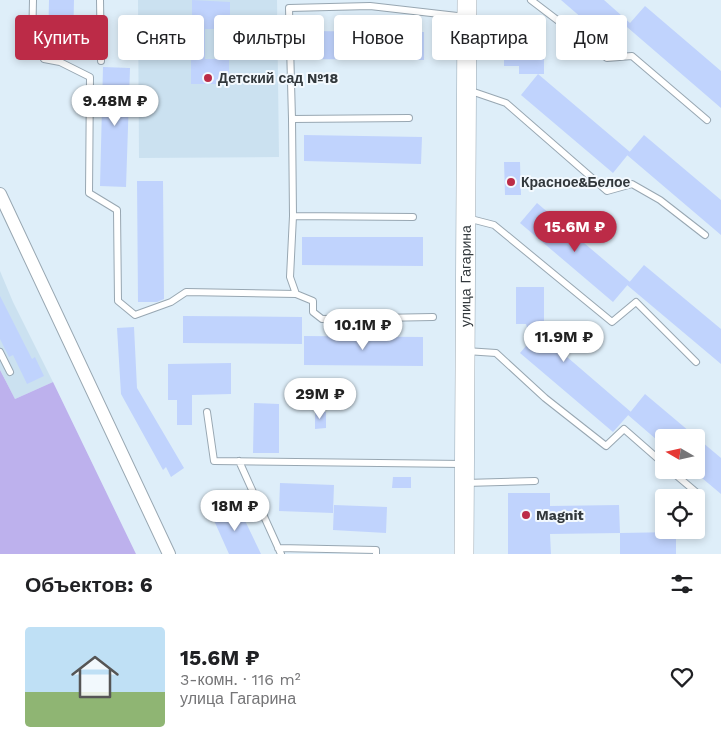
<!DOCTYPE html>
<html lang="ru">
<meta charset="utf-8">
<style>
body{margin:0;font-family:"Work Sans",sans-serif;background:#f6f6f6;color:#202124;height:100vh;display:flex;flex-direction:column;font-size:19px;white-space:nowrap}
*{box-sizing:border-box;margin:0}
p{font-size:16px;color:#757577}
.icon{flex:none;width:28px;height:28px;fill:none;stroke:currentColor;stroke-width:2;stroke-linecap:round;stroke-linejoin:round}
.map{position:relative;height:554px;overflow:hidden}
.side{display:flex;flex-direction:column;background:#fff;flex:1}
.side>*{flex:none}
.hud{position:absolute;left:15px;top:15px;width:691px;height:45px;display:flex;gap:10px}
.needle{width:32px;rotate:279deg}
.controls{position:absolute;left:655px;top:429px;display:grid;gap:10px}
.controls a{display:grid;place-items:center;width:50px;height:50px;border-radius:5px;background:#fff;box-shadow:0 2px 8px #0003;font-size:25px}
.price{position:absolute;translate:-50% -42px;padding:0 11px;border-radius:18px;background:#fff;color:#222;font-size:16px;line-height:32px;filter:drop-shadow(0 1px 2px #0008)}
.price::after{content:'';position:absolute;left:50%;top:30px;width:15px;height:11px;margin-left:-8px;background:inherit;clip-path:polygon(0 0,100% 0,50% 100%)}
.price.active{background:#bc2b47;color:#fff}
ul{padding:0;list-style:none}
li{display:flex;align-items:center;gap:15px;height:125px;padding:0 25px}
li span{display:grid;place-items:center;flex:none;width:140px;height:100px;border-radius:5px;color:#555}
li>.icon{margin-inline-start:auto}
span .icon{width:60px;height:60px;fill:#fffc;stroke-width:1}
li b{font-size:21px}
h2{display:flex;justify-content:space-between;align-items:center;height:60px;padding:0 25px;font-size:21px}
.tag{padding:0 18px;border-radius:5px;background:#fff;box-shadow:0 2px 8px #0003;font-size:18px;line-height:45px}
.tag.active{background:#bc2b47;color:#fff}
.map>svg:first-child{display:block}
.built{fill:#cbe1f0}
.green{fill:#bdb1ed}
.building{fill:#c0d3fd}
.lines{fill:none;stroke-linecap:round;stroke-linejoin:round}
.lane-casing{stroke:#98a7b2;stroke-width:8}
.street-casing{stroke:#98a7b2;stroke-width:14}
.secondary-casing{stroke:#98a7b2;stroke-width:20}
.lane{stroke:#fff;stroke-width:6}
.street{stroke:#fff;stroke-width:12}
.secondary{stroke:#fff;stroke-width:19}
.poi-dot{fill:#bc2b47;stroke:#f3f9fe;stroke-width:2}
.labels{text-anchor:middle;stroke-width:4;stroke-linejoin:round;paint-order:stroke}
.poi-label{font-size:14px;font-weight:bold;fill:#32383c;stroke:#f3f9fe;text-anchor:start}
.street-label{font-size:14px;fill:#32383c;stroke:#f3f9fe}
</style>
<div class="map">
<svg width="721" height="554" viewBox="0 0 721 554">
<rect width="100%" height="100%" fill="#deeef9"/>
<path class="built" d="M138 0H277L279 157 139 158Z
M0 271 13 302 53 382 15 399 0 370Z"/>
<path class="green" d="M0 370 15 399 53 382 136 554H0Z"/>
<path class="building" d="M49 0H74L73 47H48Z
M192 0 230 2V29H205V59H229V84H191V58H166V33H192Z
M561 0H604L630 23 645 6 721 71V108L627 27 612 44Z
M303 31 424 32V60L303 59Z
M504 31H534V44H544V74H519V66H504Z
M103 67 130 68 126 187 100 186Z
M538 74 630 152 613 173 521 95Z
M304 135 422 137 421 164 304 161Z
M644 135 721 200V235L627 155Z
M504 162H520L521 195H505Z
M137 181H163L164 299 157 302H138Z
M537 203 630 282 613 302 520 223Z
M302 237H423V266L302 265Z
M644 265 721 329V364L627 285Z
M516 287H544V324L538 332 631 412 613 432 520 353 531 340 526 324H516Z
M0 296 32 359 35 357 44 376 27 384 13 355 9 357 0 339Z
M183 316 302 317V344L183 343Z
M134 327 137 388 184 468 171 477 166 467 163 470 121 394 117 328Z
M304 336 423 337V366L304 365Z
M231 363V394L192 395V425H177V400H168V364Z
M645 394 721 458V494L696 473V438H664V446L628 415Z
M254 403 279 404V453H253Z
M315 412H326V428L315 429Z
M393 477H411V488H392Z
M280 483 334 485 333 513 279 511Z
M508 493H550V506L619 505 620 533 550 534 551 554H508Z
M237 504 261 554H229L212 516Z
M334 505 387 507 386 533 333 530Z
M676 532V554H620V533Z"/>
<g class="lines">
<defs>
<path id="lane" d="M33 0 32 46 38 48 44 59 60 62 90 77 89 193 117 210 118 301 135 315 171 302 186 292 296 294
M100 0 101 61
M531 0 607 58 632 56 707 120
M468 90 506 103 607 191 632 184 660 200 705 235
M292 119 409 118
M293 216 413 217
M467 218 494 225 612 322 636 302 696 362
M433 317 322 319 313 312V301L296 294 290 277 293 216 292 119 289 8 370 6 466 17
M466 351 496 353 545 398 606 446 624 429 664 464
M0 352 10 372
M207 412 214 461 463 464
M239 461 281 554
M670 470 696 492
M465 483 535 481
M278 548 376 550V554"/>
<path id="street" d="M0 194 169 554"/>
<g id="secondary">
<path id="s1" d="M464 554 467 0"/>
</g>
</defs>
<use href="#lane" class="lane-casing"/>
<use href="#street" class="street-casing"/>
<use href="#secondary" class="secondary-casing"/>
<use href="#lane" class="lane"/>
<use href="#street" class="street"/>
<use href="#secondary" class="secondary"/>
</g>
<g class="poi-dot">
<circle cx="208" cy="78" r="5"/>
<circle cx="511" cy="182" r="5"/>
<circle cx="526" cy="515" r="5"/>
</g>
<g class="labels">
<g class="poi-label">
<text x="218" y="83">Детский сад №18</text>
<text x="521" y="187">Красное&amp;Белое</text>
<text x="536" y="520">Magnit</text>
</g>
<g class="street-label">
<text dy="5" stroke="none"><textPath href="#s1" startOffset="278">улица Гагарина</textPath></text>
</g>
</g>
</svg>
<div class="controls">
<a><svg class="needle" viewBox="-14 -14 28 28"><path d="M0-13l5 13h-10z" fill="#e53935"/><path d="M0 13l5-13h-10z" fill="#757577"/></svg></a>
<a><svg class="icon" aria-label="locate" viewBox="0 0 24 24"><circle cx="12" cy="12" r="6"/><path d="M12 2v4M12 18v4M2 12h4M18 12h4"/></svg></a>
</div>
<b class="price" style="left:115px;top:127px">9.48M ₽</b>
<b class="price active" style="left:575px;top:253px">15.6M ₽</b>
<b class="price" style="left:363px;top:351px">10.1M ₽</b>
<b class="price" style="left:564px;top:363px">11.9M ₽</b>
<b class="price" style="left:320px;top:420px">29M ₽</b>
<b class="price" style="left:235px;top:532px">18M ₽</b>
<div class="hud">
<a class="tag active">Купить</a>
<a class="tag">Снять</a>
<a class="tag">Фильтры</a>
<a class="tag">Новое</a>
<a class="tag">Квартира</a>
<a class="tag">Дом</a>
</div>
</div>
<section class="side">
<h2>Объектов: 6<svg class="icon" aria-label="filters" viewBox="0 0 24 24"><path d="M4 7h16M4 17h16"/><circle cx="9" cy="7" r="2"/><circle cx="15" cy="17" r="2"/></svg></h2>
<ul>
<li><span style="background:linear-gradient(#bfe0f5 65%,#8fb573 0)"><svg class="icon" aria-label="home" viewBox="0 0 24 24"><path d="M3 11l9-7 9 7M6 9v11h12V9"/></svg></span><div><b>15.6M ₽</b><p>3-комн. · 116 m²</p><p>улица Гагарина</p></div><svg class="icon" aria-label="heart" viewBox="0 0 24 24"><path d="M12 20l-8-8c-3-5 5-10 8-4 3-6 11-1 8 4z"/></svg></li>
</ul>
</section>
